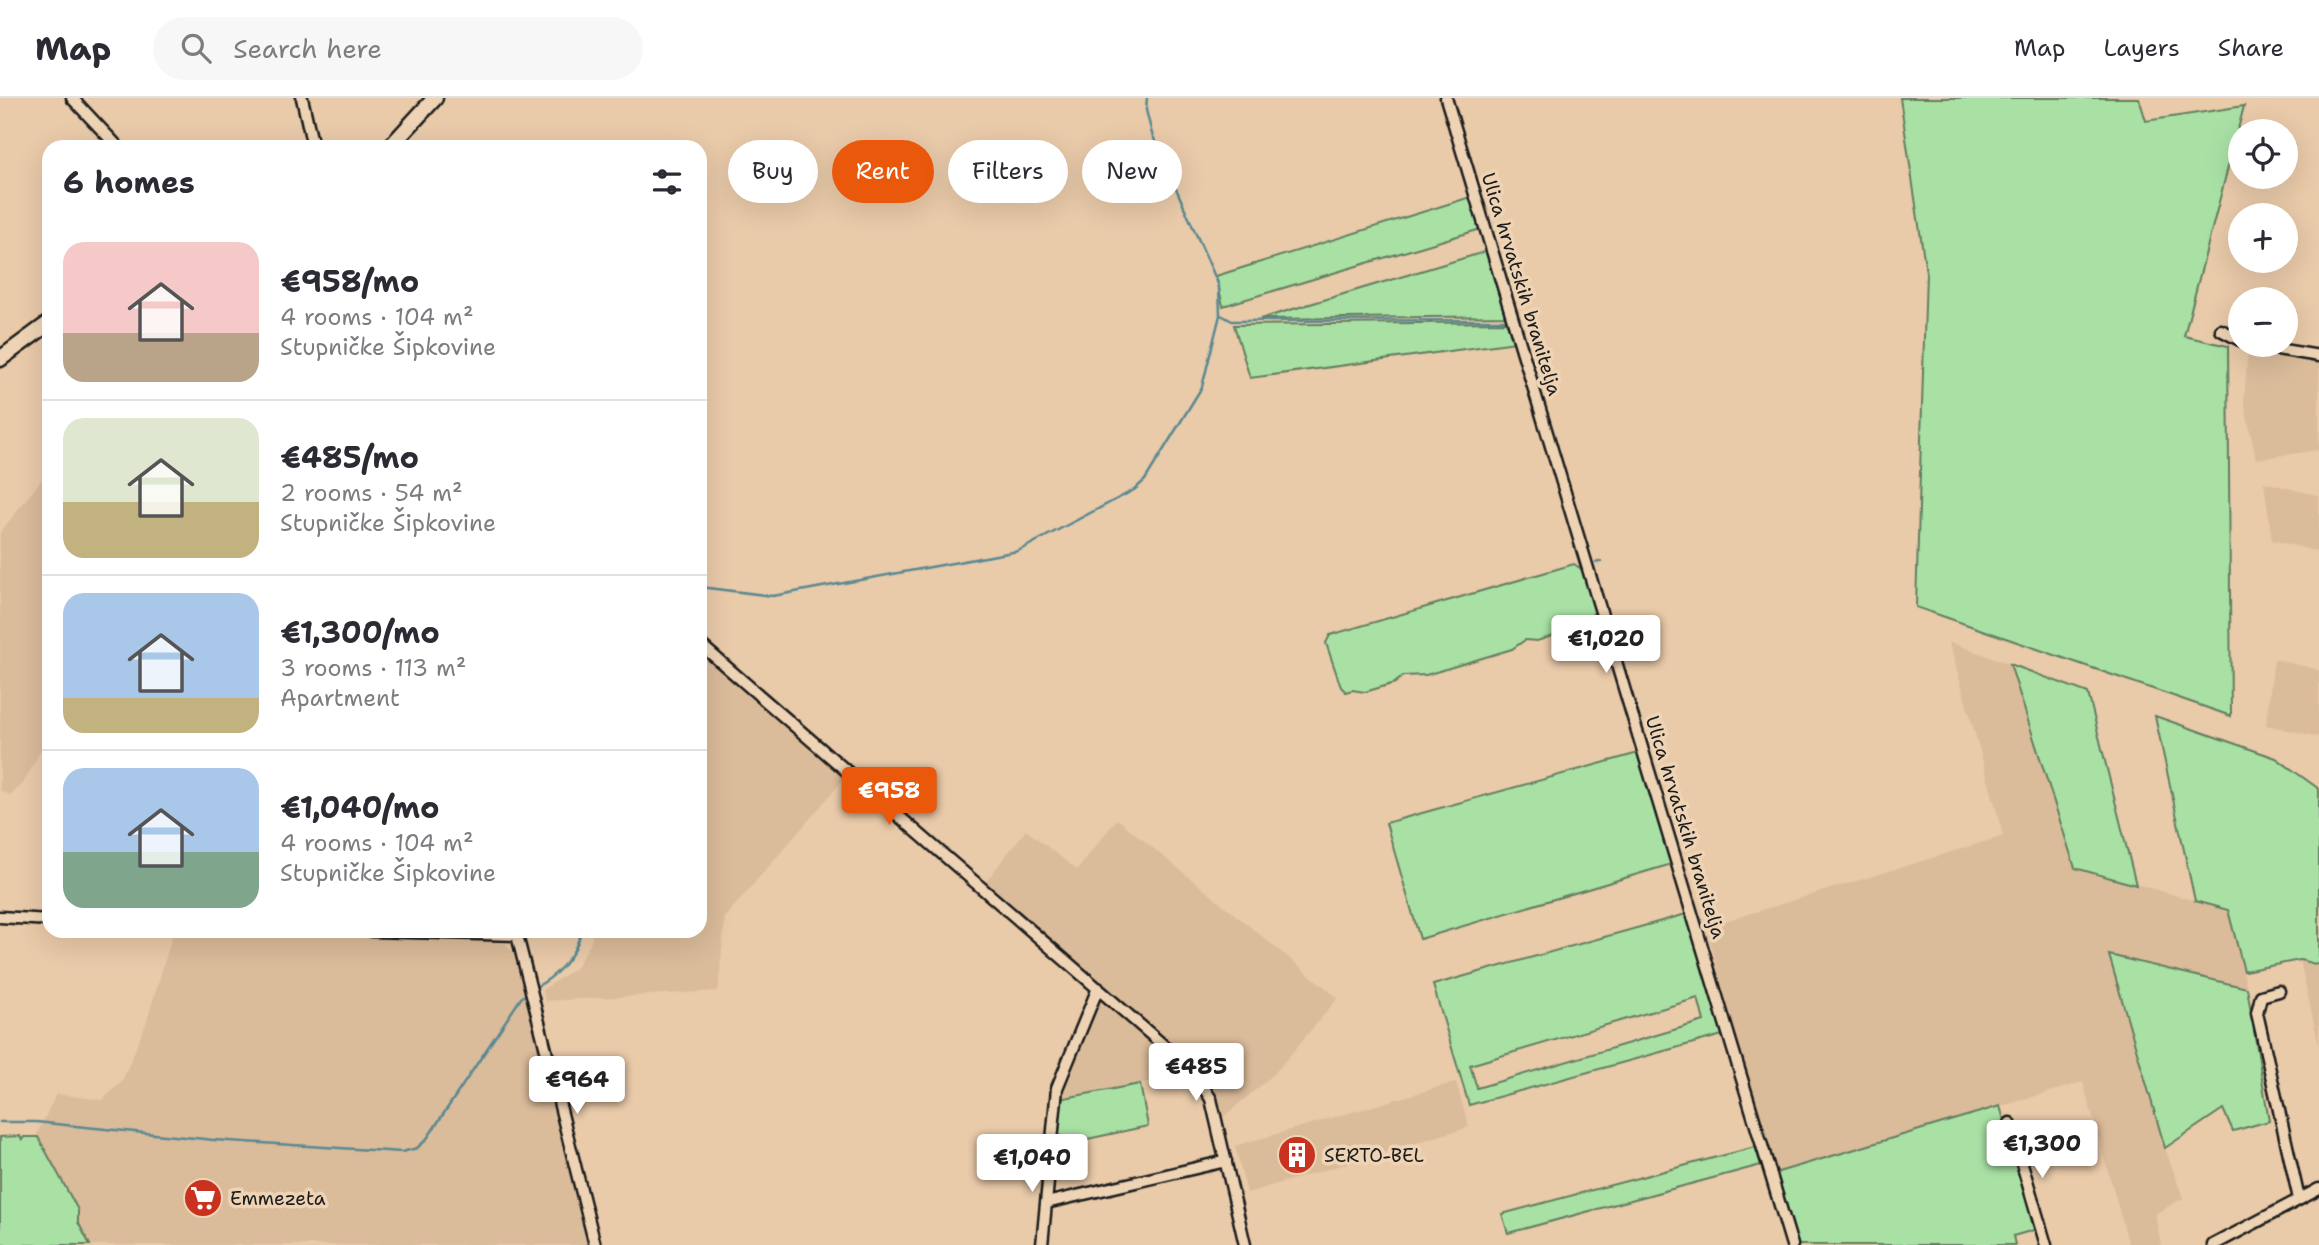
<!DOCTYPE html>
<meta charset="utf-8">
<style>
body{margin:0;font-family:"Shantell Sans",sans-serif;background:#f7f7f7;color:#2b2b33;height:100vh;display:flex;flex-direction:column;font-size:26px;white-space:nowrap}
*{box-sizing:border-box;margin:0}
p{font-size:23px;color:#7c7c81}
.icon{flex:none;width:38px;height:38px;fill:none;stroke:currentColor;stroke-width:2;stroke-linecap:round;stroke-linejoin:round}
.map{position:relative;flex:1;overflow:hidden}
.panel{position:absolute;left:42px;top:42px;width:665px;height:798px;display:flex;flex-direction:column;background:#fff;border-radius:21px;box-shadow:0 7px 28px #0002}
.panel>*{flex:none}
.hud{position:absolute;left:728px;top:42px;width:665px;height:63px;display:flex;gap:14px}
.controls{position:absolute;left:2228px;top:21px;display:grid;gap:14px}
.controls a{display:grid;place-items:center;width:70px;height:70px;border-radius:50%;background:#fff;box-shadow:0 7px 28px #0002;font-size:35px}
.price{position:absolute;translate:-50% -60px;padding:0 16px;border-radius:7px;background:#fff;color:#222;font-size:23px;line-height:46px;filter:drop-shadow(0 2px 4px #0008)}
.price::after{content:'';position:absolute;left:50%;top:42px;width:21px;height:16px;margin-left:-10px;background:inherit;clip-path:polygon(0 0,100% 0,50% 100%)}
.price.current{background:#ea580c;color:#fff}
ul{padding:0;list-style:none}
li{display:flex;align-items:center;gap:21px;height:175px;padding:0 21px}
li+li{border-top:2px solid #e1e1e2}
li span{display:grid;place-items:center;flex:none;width:196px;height:140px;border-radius:21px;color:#555}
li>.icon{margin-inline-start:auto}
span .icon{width:84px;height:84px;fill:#fffc;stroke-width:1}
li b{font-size:30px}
h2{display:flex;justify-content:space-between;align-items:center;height:84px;padding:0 21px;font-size:30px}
.chip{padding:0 24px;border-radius:32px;background:#fff;box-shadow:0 7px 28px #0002;font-size:24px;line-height:63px}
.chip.current{background:#ea580c;color:#fff}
header{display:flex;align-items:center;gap:42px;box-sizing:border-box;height:98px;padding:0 35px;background:#fff;border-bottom:2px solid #e1e1e2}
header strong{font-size:33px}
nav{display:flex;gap:38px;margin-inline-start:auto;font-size:24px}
.search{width:490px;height:63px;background:#f7f7f7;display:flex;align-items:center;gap:18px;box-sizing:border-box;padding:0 24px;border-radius:38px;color:#7c7c81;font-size:26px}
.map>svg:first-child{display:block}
.built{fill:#dabb9a}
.green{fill:#a9e1a5;stroke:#627e60;stroke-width:2;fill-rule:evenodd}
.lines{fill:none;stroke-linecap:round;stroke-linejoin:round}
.stream{stroke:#5a8992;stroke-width:2.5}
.street-casing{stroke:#1c1c1c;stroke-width:15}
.secondary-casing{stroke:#1c1c1c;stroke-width:19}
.street{stroke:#eed4b5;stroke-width:10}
.secondary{stroke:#eed4b5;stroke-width:14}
.labels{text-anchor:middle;stroke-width:7;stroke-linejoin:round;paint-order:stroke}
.street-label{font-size:19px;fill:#1c1c1c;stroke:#eed4b5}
.poi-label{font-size:19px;fill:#1c1c1c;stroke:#eed4b5;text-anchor:start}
</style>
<header>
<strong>Map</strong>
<div class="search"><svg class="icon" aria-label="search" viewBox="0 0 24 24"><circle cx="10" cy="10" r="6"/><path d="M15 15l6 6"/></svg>Search here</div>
<nav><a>Map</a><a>Layers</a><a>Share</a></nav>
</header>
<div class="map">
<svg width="2319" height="1147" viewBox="0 0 2319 1147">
<rect width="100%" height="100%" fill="#e9caa9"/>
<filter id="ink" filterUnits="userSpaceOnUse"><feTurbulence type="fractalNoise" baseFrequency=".0143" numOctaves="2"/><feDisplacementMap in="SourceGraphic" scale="14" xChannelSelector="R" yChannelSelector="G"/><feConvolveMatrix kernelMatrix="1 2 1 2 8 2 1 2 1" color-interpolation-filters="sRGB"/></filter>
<g filter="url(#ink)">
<path class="built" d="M2248 250 2319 261V352L2256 361 2244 304Z
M49 372V638L22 687 10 697 0 692V435Z
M2264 384 2319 398V454L2272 442Z
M1949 544 2010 566 2075 769 2228 812 2247 890 2110 857 2165 1050 2183 1100 2155 1116 2161 1147H2129L2083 984 1775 1075 1706 829 2004 738Z
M700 554 844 681 725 819 718 893 546 903 542 892 576 870 591 844 593 833H700Z
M2274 561 2319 572V639L2266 627Z
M1117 721 1338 900 1274 976 1221 1021 1214 990 1183 956 984 786 1026 732 1077 772Z
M173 835 449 840 504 845 514 855 589 1147H90L78 1124V1112L37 1036 56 996 103 1002 122 983 146 926Z
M2300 862 2319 867V948Z
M1101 903H1105L1191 976 1059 1001 1064 978 1097 904Z
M1456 984 1469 1029 1247 1095 1235 1048Z"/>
<path class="green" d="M1900 0H2139L2146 23 2244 8 2184 238 2228 248 2231 618 1916 509 1926 174Z
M1474 98 1484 130 1223 208 1216 178Z
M1491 152 1511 218 1260 221Z
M1506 224 1516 244 1250 280 1234 227Z
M1574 466 1587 475 1596 512 1583 528 1537 543 1525 542 1512 551 1426 577 1403 578 1395 585 1365 594 1352 592 1346 594 1341 589 1326 545 1330 537Z
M2010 566 2088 595 2136 787 2075 770Z
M2155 618 2276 660 2319 691V867L2300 862 2244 873 2228 812 2195 803Z
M1642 654 1675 765 1420 841 1386 725Z
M1690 815 1726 936 1469 1007 1433 887ZM1698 900 1704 923 1477 990 1470 967Z
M2109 857 2247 890 2269 1023 2233 1033 2223 1011 2165 1050Z
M1140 986 1148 1028 1055 1048 1059 1001Z
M2000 1008 2034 1132 2013 1138 2015 1147H1797L1775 1075Z
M20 1038 22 1042 24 1039H38L78 1112V1124L90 1147H0V1039Z
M1755 1049 1761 1067 1508 1135 1502 1116Z"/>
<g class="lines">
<path class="stream" d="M1221 217 1232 223 1510 222
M1596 464H1601
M700 489 773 498 1018 453 1134 392 1145 382 1202 289 1220 217 1219 188 1152 36 1146 12 1147 0
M534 890C556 879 576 858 581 833
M0 1024H36L214 1042 402 1054 417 1050 426 1042 521 900 529 894"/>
<defs>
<path id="street" d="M72 0 118 49
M302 0 313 49
M1446 0 1792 1147
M2221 232 2240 242
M2253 247 2319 258
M700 546 1193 973 1211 1001 1245 1147
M0 819 49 822
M372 833 517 837
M516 833 595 1147
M1098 890 1057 990 1046 1105 1226 1063
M2279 893 2261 898 2257 915 2299 1101
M2010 1025 2046 1147
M1042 1147 1046 1105
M2213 1147 2319 1091"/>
<path id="secondary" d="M390 49 435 0
M0 261 49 225"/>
</defs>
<use href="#street" class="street-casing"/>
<use href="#secondary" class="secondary-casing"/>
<use href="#street" class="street"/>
<use href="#secondary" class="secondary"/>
</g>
</g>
<defs>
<symbol id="building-disc" viewBox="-11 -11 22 22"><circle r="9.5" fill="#c8321e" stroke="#eed4b5"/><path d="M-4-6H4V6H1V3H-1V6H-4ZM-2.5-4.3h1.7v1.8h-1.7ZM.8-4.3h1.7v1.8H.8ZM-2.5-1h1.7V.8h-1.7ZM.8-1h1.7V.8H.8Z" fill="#fff"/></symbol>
<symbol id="supermarket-disc" viewBox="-11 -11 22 22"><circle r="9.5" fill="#c8321e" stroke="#eed4b5"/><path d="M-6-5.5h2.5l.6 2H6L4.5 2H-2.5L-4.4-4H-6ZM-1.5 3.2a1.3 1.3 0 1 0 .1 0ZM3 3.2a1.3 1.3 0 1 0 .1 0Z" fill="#fff"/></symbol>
</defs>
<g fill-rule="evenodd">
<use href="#building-disc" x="1275" y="1035" width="44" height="44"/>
<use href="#supermarket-disc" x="181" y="1078" width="44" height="44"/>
</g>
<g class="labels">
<g class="street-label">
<text transform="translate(1522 186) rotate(73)" y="7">Ulica hrvatskih branitelja</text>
<text transform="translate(1686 729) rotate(73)" y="7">Ulica hrvatskih branitelja</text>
</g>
<g class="poi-label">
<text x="1324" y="1064">SERTO-BEL</text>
<text x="230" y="1107">Emmezeta</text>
</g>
</g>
</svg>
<div class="controls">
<a><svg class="icon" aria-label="locate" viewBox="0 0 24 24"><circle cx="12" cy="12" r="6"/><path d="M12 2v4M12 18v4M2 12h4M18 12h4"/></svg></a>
<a>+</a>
<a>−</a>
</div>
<b class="price" style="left:1606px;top:577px">€1,020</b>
<b class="price current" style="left:889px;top:729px">€958</b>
<b class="price" style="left:1196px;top:1005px">€485</b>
<b class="price" style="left:577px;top:1018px">€964</b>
<b class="price" style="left:2042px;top:1082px">€1,300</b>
<b class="price" style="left:1032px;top:1096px">€1,040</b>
<div class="hud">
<a class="chip">Buy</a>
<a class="chip current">Rent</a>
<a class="chip">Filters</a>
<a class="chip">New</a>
</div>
<section class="panel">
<h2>6 homes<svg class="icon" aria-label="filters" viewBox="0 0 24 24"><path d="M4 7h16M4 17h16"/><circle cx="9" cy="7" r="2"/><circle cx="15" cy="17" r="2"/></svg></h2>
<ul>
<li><span style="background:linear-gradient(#f6c9c9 65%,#b9a48a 0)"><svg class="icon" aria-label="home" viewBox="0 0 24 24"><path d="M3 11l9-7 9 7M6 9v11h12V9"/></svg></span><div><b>€958/mo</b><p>4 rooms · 104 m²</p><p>Stupničke Šipkovine</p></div></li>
<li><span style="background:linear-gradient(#dfe7d0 60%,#c2b280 0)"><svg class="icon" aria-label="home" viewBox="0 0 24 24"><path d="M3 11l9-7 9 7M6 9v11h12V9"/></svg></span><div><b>€485/mo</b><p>2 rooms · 54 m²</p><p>Stupničke Šipkovine</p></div></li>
<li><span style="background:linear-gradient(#a9c7e8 75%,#c2b280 0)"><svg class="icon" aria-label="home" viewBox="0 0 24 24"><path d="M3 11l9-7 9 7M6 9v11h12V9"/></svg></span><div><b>€1,300/mo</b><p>3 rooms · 113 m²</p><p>Apartment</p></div></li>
<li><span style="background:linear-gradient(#a9c7e8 60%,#7fa58c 0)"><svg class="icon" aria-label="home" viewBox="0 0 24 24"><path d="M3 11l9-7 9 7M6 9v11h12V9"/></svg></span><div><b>€1,040/mo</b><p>4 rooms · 104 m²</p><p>Stupničke Šipkovine</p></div></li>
</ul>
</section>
</div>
